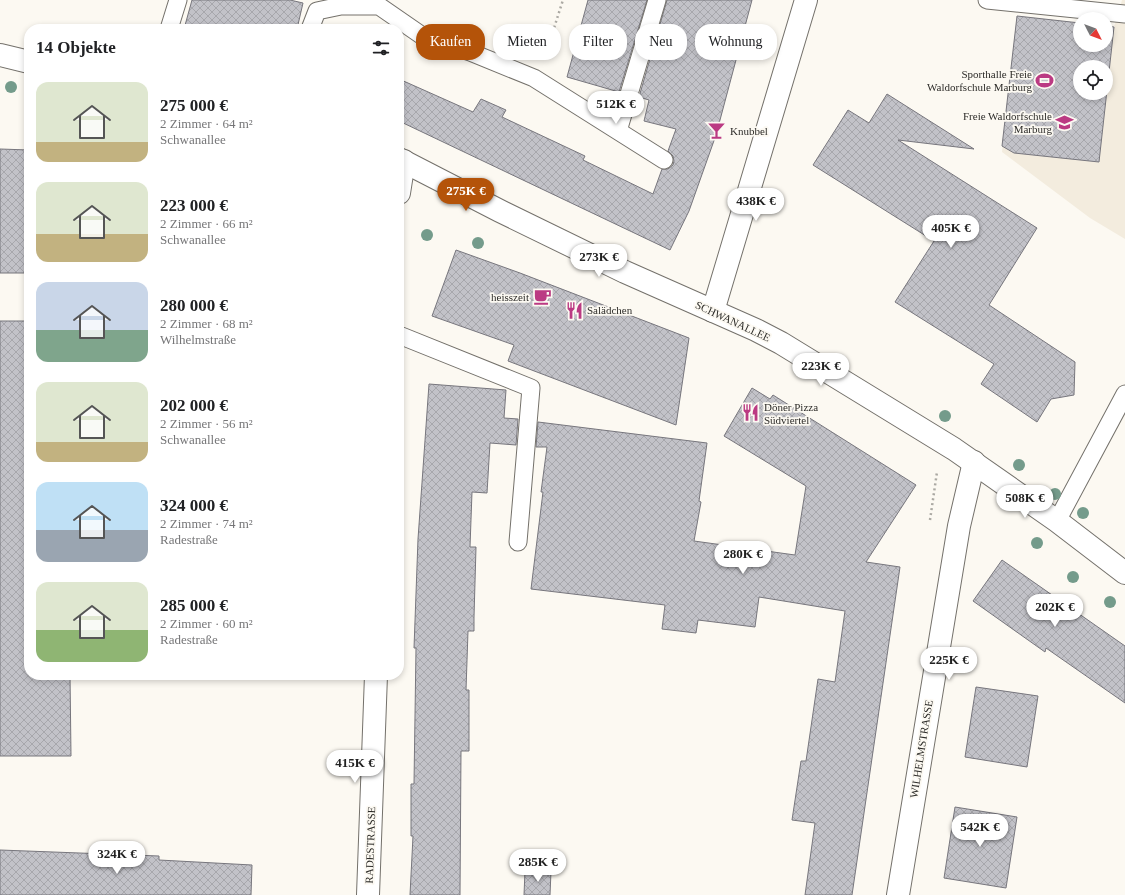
<!DOCTYPE html>
<html lang="de">
<meta charset="utf-8">
<style>
body{margin:0;font-family:"Times New Roman",serif;background:#f2f2f2;color:#202124;height:100vh;display:flex;flex-direction:column;font-size:15px;white-space:nowrap}
*{box-sizing:border-box;margin:0}
p{font-size:13px;color:#757577}
.icon{flex:none;width:22px;height:22px;fill:none;stroke:currentColor;stroke-width:2;stroke-linecap:round;stroke-linejoin:round}
.map{position:relative;flex:1;overflow:hidden}
.drawer{position:absolute;left:24px;top:24px;width:380px;height:656px;display:flex;flex-direction:column;background:#fff;border-radius:16px;box-shadow:0 2px 6px #0003}
.drawer>*{flex:none}
.guide{position:absolute;left:416px;top:24px;width:380px;height:36px;display:flex;gap:8px}
.needle{width:26px;rotate:132deg}
.fabs{position:absolute;left:1073px;top:12px;display:grid;gap:8px}
.fabs a{display:grid;place-items:center;width:40px;height:40px;border-radius:50%;background:#fff;box-shadow:0 2px 6px #0003;font-size:20px}
.price{position:absolute;translate:-50% -34px;padding:0 9px;border-radius:14px;background:#fff;color:#222;font-size:13px;line-height:26px;filter:drop-shadow(0 1px 2px #0008)}
.price::after{content:'';position:absolute;left:50%;top:24px;width:12px;height:9px;margin-left:-6px;background:inherit;clip-path:polygon(0 0,100% 0,50% 100%)}
.price.selected{background:#b45309;color:#fff}
ul{padding:0;list-style:none}
li{display:flex;align-items:center;gap:12px;height:100px;padding:0 12px}
li span{display:grid;place-items:center;flex:none;width:112px;height:80px;border-radius:12px;color:#555}
li>.icon{margin-inline-start:auto}
span .icon{width:48px;height:48px;fill:#fffc;stroke-width:1}
li b{font-size:17px}
h2{display:flex;justify-content:space-between;align-items:center;height:48px;padding:0 12px;font-size:17px}
.chip{padding:0 14px;border-radius:16px;background:#fff;box-shadow:0 2px 6px #0003;font-size:14px;line-height:36px}
.chip.selected{background:#b45309;color:#fff}
.map>svg:first-child{display:block}
.built{fill:#f3ecde;fill-rule:evenodd}
.building{fill:url(#building-cross-hatch);stroke:#77767d;fill-rule:evenodd}
.lines{fill:none;stroke-linecap:round;stroke-linejoin:round}
.service-casing{stroke:#74716b;stroke-width:19}
.minor-casing{stroke:#74716b;stroke-width:24}
.secondary-casing{stroke:#74716b;stroke-width:24}
.path{stroke:#aba9a3;stroke-width:2.5;stroke-dasharray:2 3;stroke-linecap:butt}
.service{stroke:#fff;stroke-width:17}
.minor{stroke:#fff;stroke-width:22}
.secondary{stroke:#fff;stroke-width:22}
.tree{fill:#749b8b}
.labels{text-anchor:middle;stroke-width:3.5;stroke-linejoin:round;paint-order:stroke}
.poi-label{font-size:11px;fill:#2d2c29;stroke:#fcf9f2;text-anchor:end}
.street-label{font-size:11px;fill:#2d2c29;stroke:#fcf9f2}
</style>
<div class="map">
<svg width="1125" height="895" viewBox="0 0 1125 895">
<defs>
<pattern id="building-cross-hatch" width="8" height="8" patternUnits="userSpaceOnUse"><rect width="8" height="8" fill="#c2c2c8"/><path d="M0 0l8 8M0 8l8-8" fill="none" stroke="#a7a7ac"/></pattern>
</defs>
<rect width="100%" height="100%" fill="#fcf9f2"/>
<path class="built" d="M1122 0H1125V239L1090 218 1002 152 1017 16 1080 23V45H1106V26L1114 27ZM1080 67H1106V93H1080Z"/>
<path class="building" d="M192 0H290L303 3 297 29H184Z
M588 0H647L619 92 567 77Z
M667 0H752L716 135 689 211 670 250 399 121V79L473 112 481 99 506 110 502 117 585 156 583 160 653 194 662 169H668L673 165 674 161 673 156 668 151 676 129 644 121 649 100 639 97Z
M1017 16 1080 23V45H1106V26L1114 27 1099 162 1014 153 1002 146ZM1080 67H1106V93H1080Z
M887 94 974 149 898 140 1037 228 989 305 1075 362 1074 395 1051 399 1037 422 981 384 994 364 895 302 934 241 813 165 848 110 869 123Z
M0 149 29 150V273H0Z
M456 250 520 273 689 338 676 425 508 361 514 345 432 316Z
M0 321H29V675H70L71 756H0Z
M429 384 506 390 504 418 518 419 516 445 490 443 487 493 472 492 470 547H476L474 617V631H468L466 690H469V751H461L460 895H410L413 836H411V784H414L416 648H414L418 539Z
M752 388 770 399 773 395 916 485 866 562 900 567 852 895H805L815 823 792 820 801 761H806L818 679 835 682 845 611 759 597 755 627 698 620 696 633 662 629 665 605 531 589 543 492H541L547 447H536L538 422 707 443 699 501 701 502 694 541 795 555 806 486 724 436Z
M1002 560 1125 646V703L1046 648 1045 652 973 601Z
M976 687 1038 696 1027 767 965 757Z
M955 807 1017 817 1006 888 944 878Z
M0 850 159 856V860L252 865 251 895H0Z
M525 871H551L550 895H524Z"/>
<g class="lines">
<defs>
<path id="service" d="M987 0 1125 14
M169 29 178 0
M310 29 317 11 341 6H379L421 35 470 52 534 78 664 160
M618 131 657 0
M399 335 531 388 518 542
M1057 521 1125 394"/>
<path id="minor" d="M399 193 404 161
M713 311 806 0
M368 895 376 675
M898 895 959 526 974 462"/>
<path id="secondary" d="M0 55 29 62
M399 159 500 211 625 272 756 330 781 343 954 449 1057 521 1125 573"/>
</defs>
<use href="#service" class="service-casing"/>
<use href="#minor" class="minor-casing"/>
<use href="#secondary" class="secondary-casing"/>
<path class="path" d="M545 56 563 0
M930 520 937 472"/>
<use href="#service" class="service"/>
<use href="#minor" class="minor"/>
<use href="#secondary" class="secondary"/>
</g>
<g class="tree">
<circle cx="11" cy="87" r="6"/>
<circle cx="427" cy="235" r="6"/>
<circle cx="478" cy="243" r="6"/>
<circle cx="945" cy="416" r="6"/>
<circle cx="1019" cy="465" r="6"/>
<circle cx="1055" cy="494" r="6"/>
<circle cx="1083" cy="513" r="6"/>
<circle cx="1037" cy="543" r="6"/>
<circle cx="1073" cy="577" r="6"/>
<circle cx="1110" cy="602" r="6"/>
</g>
<defs>
<symbol id="stadium-bare" viewBox="-9 -9 18 18"><path d="M0-5a6.5 5 0 1 0 0 10a6.5 5 0 1 0 0-10ZM-3.5-1.8h7v3.6h-7Z" fill="#bb3a83" stroke="#fcf9f2" stroke-width="2.5" paint-order="stroke"/></symbol>
<symbol id="school-bare" viewBox="-9 -9 18 18"><path d="M0-5L7-2L0 1L-7-2ZM-4 1L0 2.5L4 1V4Q0 6-4 4Z" fill="#bb3a83" stroke="#fcf9f2" stroke-width="2.5" paint-order="stroke"/></symbol>
<symbol id="bar-bare" viewBox="-9 -9 18 18"><path d="M-6-5H6L.8 .8V4.5H3.5V6h-7V4.5H-.8V.8Z" fill="#bb3a83" stroke="#fcf9f2" stroke-width="2.5" paint-order="stroke"/></symbol>
<symbol id="cafe-bare" viewBox="-9 -9 18 18"><path d="M-5.5-4.5H6V0H3Q3 3.5 0 3.5H-2.5Q-5.5 3.5-5.5 0ZM3-3.2v2h1.7v-2ZM-6 4.5H4V6H-6Z" fill="#bb3a83" stroke="#fcf9f2" stroke-width="2.5" paint-order="stroke"/></symbol>
<symbol id="restaurant-bare" viewBox="-9 -9 18 18"><path d="M-5-6h1v4h1v-4h1v4h1v-4h1v5L-1.5 .5V6h-2V.5L-5-1ZM5-6V6H3V1.5H1.5Q1.5-4 5-6Z" fill="#bb3a83" stroke="#fcf9f2" stroke-width="2.5" paint-order="stroke"/></symbol>
</defs>
<g fill-rule="evenodd">
<use href="#stadium-bare" x="1032" y="68" width="25" height="25"/>
<use href="#school-bare" x="1052" y="110" width="25" height="25"/>
<use href="#bar-bare" x="704" y="118" width="25" height="25"/>
<use href="#cafe-bare" x="530" y="284" width="25" height="25"/>
<use href="#restaurant-bare" x="562" y="298" width="25" height="25"/>
<use href="#restaurant-bare" x="738" y="400" width="25" height="25"/>
</g>
<g class="labels">
<g class="poi-label">
<text x="1032" y="78">Sporthalle Freie<tspan x="1032" dy="13">Waldorfschule Marburg</tspan></text>
<text x="1052" y="120">Freie Waldorfschule<tspan x="1052" dy="13">Marburg</tspan></text>
<text x="730" y="135" text-anchor="start">Knubbel</text>
<text x="529" y="301">heisszeit</text>
<text x="587" y="314" text-anchor="start">Salädchen</text>
<text x="764" y="411" text-anchor="start">Döner Pizza<tspan x="764" dy="13">Südviertel</tspan></text>
</g>
<g class="street-label">
<text transform="translate(733 321) rotate(25)" y="4">SCHWANALLEE</text>
<text transform="translate(921 749) rotate(-81)" y="4">WILHELMSTRASSE</text>
<text transform="translate(370 845) rotate(-88)" y="4">RADESTRASSE</text>
</g>
</g>
</svg>
<div class="fabs">
<a><svg class="needle" viewBox="-14 -14 28 28"><path d="M0-13l5 13h-10z" fill="#e53935"/><path d="M0 13l5-13h-10z" fill="#757577"/></svg></a>
<a><svg class="icon" aria-label="locate" viewBox="0 0 24 24"><circle cx="12" cy="12" r="6"/><path d="M12 2v4M12 18v4M2 12h4M18 12h4"/></svg></a>
</div>
<b class="price" style="left:616px;top:125px">512K €</b>
<b class="price selected" style="left:466px;top:212px">275K €</b>
<b class="price" style="left:756px;top:222px">438K €</b>
<b class="price" style="left:951px;top:249px">405K €</b>
<b class="price" style="left:599px;top:278px">273K €</b>
<b class="price" style="left:821px;top:387px">223K €</b>
<b class="price" style="left:1025px;top:519px">508K €</b>
<b class="price" style="left:743px;top:575px">280K €</b>
<b class="price" style="left:1055px;top:628px">202K €</b>
<b class="price" style="left:949px;top:681px">225K €</b>
<b class="price" style="left:355px;top:784px">415K €</b>
<b class="price" style="left:980px;top:848px">542K €</b>
<b class="price" style="left:117px;top:875px">324K €</b>
<b class="price" style="left:538px;top:883px">285K €</b>
<div class="guide">
<a class="chip selected">Kaufen</a>
<a class="chip">Mieten</a>
<a class="chip">Filter</a>
<a class="chip">Neu</a>
<a class="chip">Wohnung</a>
</div>
<section class="drawer">
<h2>14 Objekte<svg class="icon" aria-label="filters" viewBox="0 0 24 24"><path d="M4 7h16M4 17h16"/><circle cx="9" cy="7" r="2"/><circle cx="15" cy="17" r="2"/></svg></h2>
<ul>
<li><span style="background:linear-gradient(#dfe7d0 75%,#c2b280 0)"><svg class="icon" aria-label="home" viewBox="0 0 24 24"><path d="M3 11l9-7 9 7M6 9v11h12V9"/></svg></span><div><b>275 000 €</b><p>2 Zimmer · 64 m²</p><p>Schwanallee</p></div></li>
<li><span style="background:linear-gradient(#dfe7d0 65%,#c2b280 0)"><svg class="icon" aria-label="home" viewBox="0 0 24 24"><path d="M3 11l9-7 9 7M6 9v11h12V9"/></svg></span><div><b>223 000 €</b><p>2 Zimmer · 66 m²</p><p>Schwanallee</p></div></li>
<li><span style="background:linear-gradient(#c9d6e8 60%,#7fa58c 0)"><svg class="icon" aria-label="home" viewBox="0 0 24 24"><path d="M3 11l9-7 9 7M6 9v11h12V9"/></svg></span><div><b>280 000 €</b><p>2 Zimmer · 68 m²</p><p>Wilhelmstraße</p></div></li>
<li><span style="background:linear-gradient(#dfe7d0 75%,#c2b280 0)"><svg class="icon" aria-label="home" viewBox="0 0 24 24"><path d="M3 11l9-7 9 7M6 9v11h12V9"/></svg></span><div><b>202 000 €</b><p>2 Zimmer · 56 m²</p><p>Schwanallee</p></div></li>
<li><span style="background:linear-gradient(#bfe0f5 60%,#9aa5b1 0)"><svg class="icon" aria-label="home" viewBox="0 0 24 24"><path d="M3 11l9-7 9 7M6 9v11h12V9"/></svg></span><div><b>324 000 €</b><p>2 Zimmer · 74 m²</p><p>Radestraße</p></div></li>
<li><span style="background:linear-gradient(#dfe7d0 60%,#8fb573 0)"><svg class="icon" aria-label="home" viewBox="0 0 24 24"><path d="M3 11l9-7 9 7M6 9v11h12V9"/></svg></span><div><b>285 000 €</b><p>2 Zimmer · 60 m²</p><p>Radestraße</p></div></li>
</ul>
</section>
</div>
